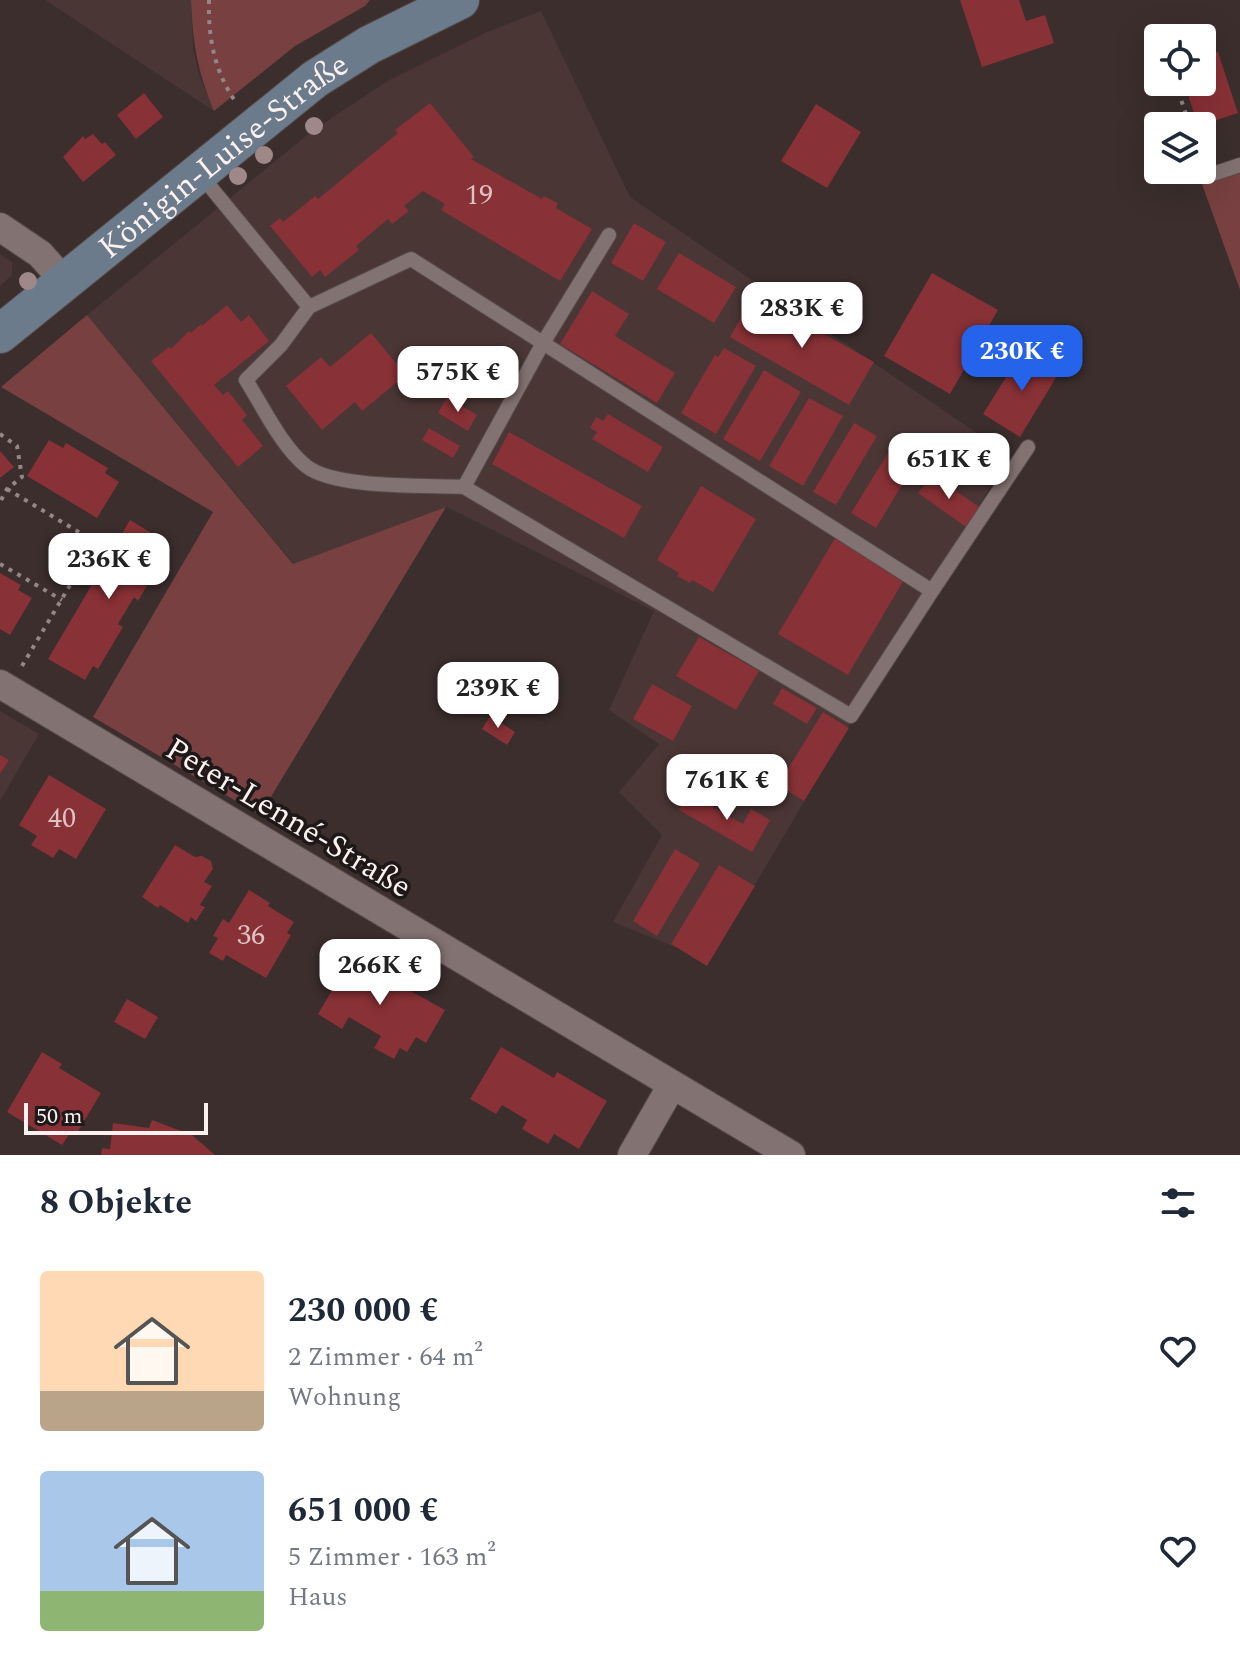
<!DOCTYPE html>
<html lang="de">
<meta charset="utf-8">
<style>
body{margin:0;font-family:Spectral,serif;background:#f2f2f3;color:#1f2937;height:100vh;display:flex;flex-direction:column;font-size:30px;white-space:nowrap}
*{box-sizing:border-box;margin:0}
p{font-size:26px;color:#747a83}
.icon{flex:none;width:44px;height:44px;fill:none;stroke:currentColor;stroke-width:2;stroke-linecap:round;stroke-linejoin:round}
.map{position:relative;height:1155px;overflow:hidden}
.sheet{display:flex;flex-direction:column;background:#fff;flex:1}
.sheet>*{flex:none}
.fabs{position:absolute;left:1144px;top:24px;display:grid;gap:16px}
.fabs a{display:grid;place-items:center;width:72px;height:72px;border-radius:8px;background:#fff;box-shadow:0 8px 32px #0002;font-size:40px}
.scale{position:absolute;left:24px;bottom:20px;width:184px;box-sizing:border-box;padding-left:8px;border:4px solid #faf1f0;border-top:0;font-size:22px;line-height:28px;white-space:nowrap;color:#faf1f0;-webkit-text-stroke:6px #1e1818;paint-order:stroke}
.price{position:absolute;translate:-50% -68px;padding:0 18px;border-radius:16px;background:#fff;color:#222;font-size:26px;line-height:52px;filter:drop-shadow(0 2px 4px #0008)}
.price::after{content:'';position:absolute;left:50%;top:48px;width:24px;height:18px;margin-left:-12px;background:inherit;clip-path:polygon(0 0,100% 0,50% 100%)}
.price.selected{background:#2563eb;color:#fff}
ul{padding:0;list-style:none}
li{display:flex;align-items:center;gap:24px;height:200px;padding:0 40px}
li span{display:grid;place-items:center;flex:none;width:224px;height:160px;border-radius:8px;color:#555}
li>.icon{margin-inline-start:auto}
span .icon{width:96px;height:96px;fill:#fffc;stroke-width:1}
li b{font-size:34px}
h2{display:flex;justify-content:space-between;align-items:center;height:96px;padding:0 40px;font-size:34px}
.map>svg:first-child{display:block}
.built{fill:#4a3635}
.green{fill:#784040}
.building{fill:#883136}
.lines{fill:none;stroke-linecap:round;stroke-linejoin:round}
.lane-casing{stroke:#564b4a;stroke-width:16}
.street-casing{stroke:#564b4a;stroke-width:30}
.secondary-casing{stroke:#564b4a;stroke-width:40}
.path{stroke:#938887;stroke-width:4;stroke-dasharray:4 6;stroke-linecap:butt}
.lane{stroke:#827271;stroke-width:14}
.street{stroke:#827271;stroke-width:28}
.secondary{stroke:#6c7b8b;stroke-width:38}
.tree{fill:#9e8988}
.labels{text-anchor:middle;stroke-width:7;stroke-linejoin:round;paint-order:stroke}
.number-label{font-size:28px;fill:#dec1c2}
.street-label{font-size:32px;fill:#faf1f0;stroke:#1e1818}
</style>
<div class="map">
<svg width="1240" height="1155" viewBox="0 0 1240 1155">
<rect width="100%" height="100%" fill="#3b2e2d"/>
<path class="built" d="M45 0H191L193 48 199 74 214 111Z
M541 11 630 197 1009 455 710 961 613 922 662 835 619 792 659 744 609 710 654 611 447 507 294 564 87 315 312 131 389 80 487 32Z
M0 254 12 262V275L0 286Z
M0 711 39 734 0 801Z"/>
<path class="green" d="M191 0H370L365 6 295 46 214 111C197 69 193 45 191 0Z
M1240 172V290L1202 184Z
M87 315 293 564 446 507 260 815 93 717 213 512 1 387Z"/>
<path class="building" d="M960 0H1019L1026 21 1045 15 1054 43 982 67Z
M1218 52 1238 113 1198 126 1184 82H1202V57Z
M144 93 163 117 136 139 117 115Z
M430 103 474 157 471 159 542 199 544 196 558 203 556 208 592 229 560 281 441 210 445 204 423 191 404 206 409 211 392 224 388 219 356 246 359 250 325 277 320 270 312 277 270 226 280 218 283 222 315 196 318 199 398 133 395 130Z
M816 104 861 132 827 188 781 161Z
M93 134 102 144 105 142 116 155 83 182 63 157 83 136 85 139Z
M634 223 666 242 643 281 611 263Z
M679 253 736 287 714 323 657 289Z
M932 273 998 310 950 394 884 356Z
M592 291 629 314 615 336 675 373 657 403 560 344Z
M754 295 874 362 849 405 730 337Z
M227 305 241 322 249 315 269 341 214 385 223 395 228 391 247 415 242 420 263 446 238 467 151 361 169 347 171 349 189 331 191 333 201 324 202 326Z
M371 333 406 375 362 411 355 402 322 430 286 386 321 357 330 367Z
M724 348 756 366 716 434 681 413 715 355 718 357Z
M1024 348 1060 371 1020 437 983 414Z
M764 370 801 392 760 461 723 439Z
M447 397 477 415 468 431 438 413Z
M809 398 843 416 803 486 769 466Z
M608 414 663 447 648 472 592 439 597 432 590 428 596 417 603 421Z
M854 423 877 436 836 505 813 492Z
M429 428 460 446 453 458 422 440Z
M509 432 642 506 624 538 492 464Z
M49 440 63 448 66 443 108 468 105 473 119 482 97 518 27 476Z
M893 445 917 460 876 528 851 513Z
M0 451 14 467 0 478Z
M933 475 979 507 966 527 918 493Z
M701 486 756 519 713 592 692 580 690 583 677 576 679 573 657 560Z
M130 520 166 542 158 555 163 558 138 601 134 597 118 624 123 627 98 669 93 666 85 680 48 659Z
M835 538 905 578 848 675 778 634Z
M0 573 21 585 18 590 32 598 10 635 0 629Z
M699 637 759 671 736 710 676 676Z
M652 684 692 706 673 741 633 719Z
M782 688 817 708 807 724 773 704Z
M823 712 849 728 804 801 778 785Z
M490 716 515 732 507 745 482 729Z
M0 755 9 760 0 774Z
M49 775 106 809 76 859 59 849 53 858 31 845 37 836 19 825Z
M688 793 743 824 751 809 770 820 752 852 679 810Z
M175 845 195 857 202 856 211 861 213 869 204 882 212 886 200 905 205 907 196 921 191 917 188 923 160 905 158 908 142 897Z
M675 849 700 864 657 936 633 921Z
M719 865 755 886 707 966 671 944Z
M249 890 270 903 268 906 294 922 287 933 291 935 266 978 226 955 223 961 209 953 218 938 213 936 223 919 229 923Z
M356 950 382 965 378 973 445 1010 426 1043 416 1037 407 1052 400 1048 394 1059 374 1048 381 1036 349 1017 342 1029 318 1014Z
M127 999 158 1017 145 1039 114 1022Z
M501 1047 554 1078 557 1072 607 1101 579 1149 554 1134 548 1144 522 1129 527 1120 502 1105 496 1114 470 1099Z
M42 1052 62 1064 59 1068 101 1093 77 1133 72 1130 62 1145 7 1112Z
M152 1120 192 1135 215 1155H101L102 1148 110 1149 113 1123 149 1128Z"/>
<g class="lines">
<defs>
<path id="lane" d="M199 173 309 307 281 345 246 380C263 407 282 447 306 466 335 489 425 485 464 487
M1213 174 1240 165
M609 235 543 343 464 487 851 716 932 591
M309 307 411 259 932 591 1028 447"/>
<path id="street" d="M0 227 40 254 65 282
M0 684 791 1155
M632 1155 672 1085"/>
<g id="secondary">
<path id="s1" d="M0 334 315 79 369 45 460 0"/>
</g>
</defs>
<use href="#lane" class="lane-casing"/>
<use href="#street" class="street-casing"/>
<use href="#secondary" class="secondary-casing"/>
<path class="path" d="M209 0C208 37 214 70 235 101
M1175 82 1190 126
M0 434 17 446 22 477 7 489 0 502
M7 489 112 552
M0 564 62 600
M22 666 95 543"/>
<use href="#lane" class="lane"/>
<use href="#street" class="street"/>
<use href="#secondary" class="secondary"/>
</g>
<g class="tree">
<circle cx="314" cy="126" r="9"/>
<circle cx="264" cy="155" r="9"/>
<circle cx="238" cy="176" r="9"/>
<circle cx="28" cy="281" r="9"/>
</g>
<g class="labels">
<g class="number-label">
<text x="479" y="204">19</text>
<text x="62" y="827">40</text>
<text x="251" y="944">36</text>
</g>
<g class="street-label">
<text dy="11" stroke="none"><textPath href="#s1" startOffset="286">Königin-Luise-Straße</textPath></text>
<text transform="translate(289 817) rotate(31)" y="11">Peter-Lenné-Straße</text>
</g>
</g>
</svg>
<div class="fabs">
<a><svg class="icon" aria-label="locate" viewBox="0 0 24 24"><circle cx="12" cy="12" r="6"/><path d="M12 2v4M12 18v4M2 12h4M18 12h4"/></svg></a>
<a><svg class="icon" aria-label="layers" viewBox="0 0 24 24"><path d="M12 4l9 5-9 5-9-5zM3 14l9 5 9-5"/></svg></a>
</div>
<div class="scale">50 m</div>
<b class="price" style="left:802px;top:350px">283K €</b>
<b class="price selected" style="left:1022px;top:393px">230K €</b>
<b class="price" style="left:458px;top:414px">575K €</b>
<b class="price" style="left:949px;top:501px">651K €</b>
<b class="price" style="left:109px;top:601px">236K €</b>
<b class="price" style="left:498px;top:730px">239K €</b>
<b class="price" style="left:727px;top:822px">761K €</b>
<b class="price" style="left:380px;top:1007px">266K €</b>
</div>
<section class="sheet">
<h2>8 Objekte<svg class="icon" aria-label="filters" viewBox="0 0 24 24"><path d="M4 7h16M4 17h16"/><circle cx="9" cy="7" r="2"/><circle cx="15" cy="17" r="2"/></svg></h2>
<ul>
<li><span style="background:linear-gradient(#ffd9b3 75%,#b9a48a 0)"><svg class="icon" aria-label="home" viewBox="0 0 24 24"><path d="M3 11l9-7 9 7M6 9v11h12V9"/></svg></span><div><b>230 000 €</b><p>2 Zimmer · 64 m²</p><p>Wohnung</p></div><svg class="icon" aria-label="heart" viewBox="0 0 24 24"><path d="M12 20l-8-8c-3-5 5-10 8-4 3-6 11-1 8 4z"/></svg></li>
<li><span style="background:linear-gradient(#a9c7e8 75%,#8fb573 0)"><svg class="icon" aria-label="home" viewBox="0 0 24 24"><path d="M3 11l9-7 9 7M6 9v11h12V9"/></svg></span><div><b>651 000 €</b><p>5 Zimmer · 163 m²</p><p>Haus</p></div><svg class="icon" aria-label="heart" viewBox="0 0 24 24"><path d="M12 20l-8-8c-3-5 5-10 8-4 3-6 11-1 8 4z"/></svg></li>
</ul>
</section>
